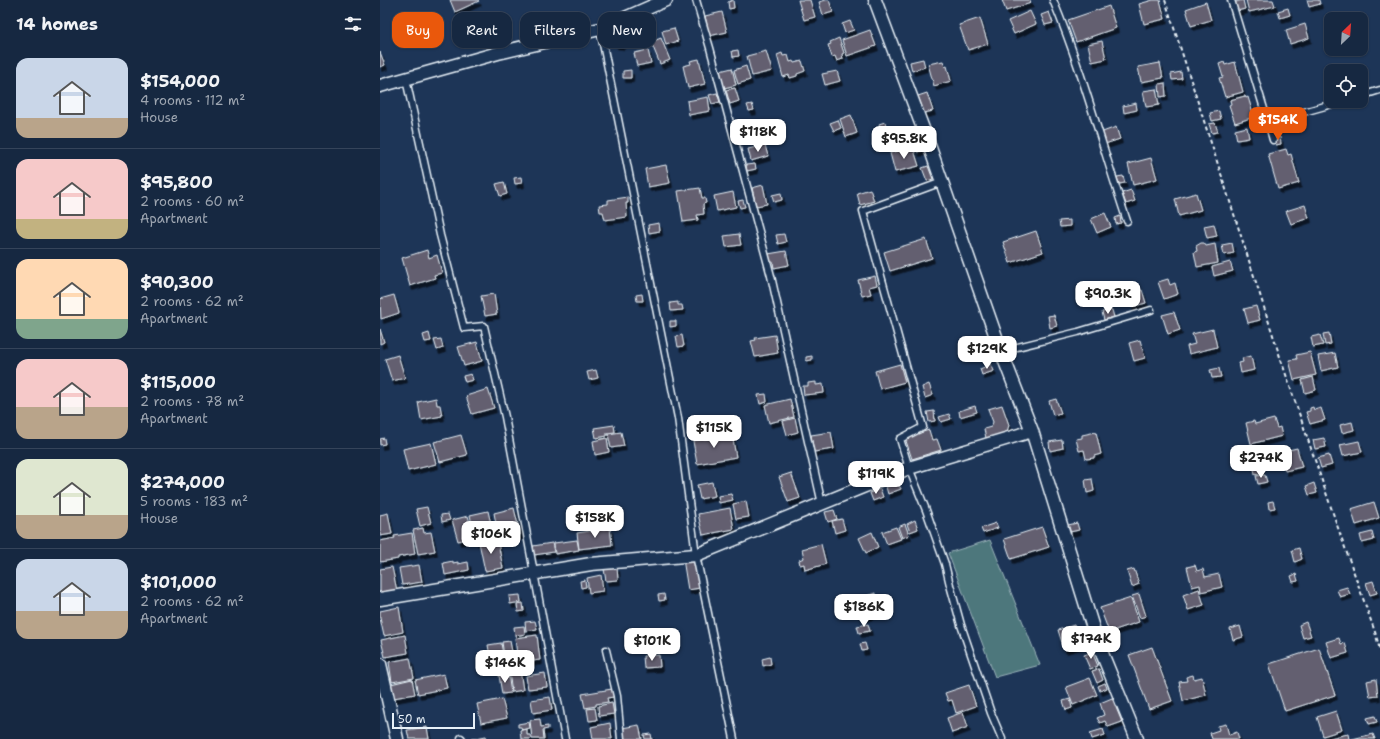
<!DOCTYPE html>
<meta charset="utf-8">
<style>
body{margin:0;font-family:"Shantell Sans",sans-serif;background:#23344c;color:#f1f3f6;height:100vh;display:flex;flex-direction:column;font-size:15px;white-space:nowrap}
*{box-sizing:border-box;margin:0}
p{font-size:13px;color:#9ea6b1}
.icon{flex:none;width:22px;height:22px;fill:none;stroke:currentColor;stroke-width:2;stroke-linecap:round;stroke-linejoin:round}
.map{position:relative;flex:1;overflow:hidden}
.panel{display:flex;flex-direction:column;background:#162841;width:380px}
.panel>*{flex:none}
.top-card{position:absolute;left:12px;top:12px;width:380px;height:36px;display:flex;gap:8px}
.needle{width:26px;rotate:25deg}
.controls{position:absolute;left:944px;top:12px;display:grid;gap:8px}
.controls a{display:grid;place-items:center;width:44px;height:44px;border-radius:8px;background:#162841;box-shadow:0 1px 3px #0004,0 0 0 1px #35445a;font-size:20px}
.scale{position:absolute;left:12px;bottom:10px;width:83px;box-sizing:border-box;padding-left:4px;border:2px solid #e8f1f8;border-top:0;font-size:11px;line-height:14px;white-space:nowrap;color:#e8f1f8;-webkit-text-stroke:3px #1d3557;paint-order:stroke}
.price{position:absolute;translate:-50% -34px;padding:0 9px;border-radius:8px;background:#fff;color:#222;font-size:13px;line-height:26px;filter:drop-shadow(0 1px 2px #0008)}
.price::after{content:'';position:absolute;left:50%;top:24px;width:12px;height:9px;margin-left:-6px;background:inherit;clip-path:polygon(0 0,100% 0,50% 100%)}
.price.selected{background:#ea580c;color:#fff}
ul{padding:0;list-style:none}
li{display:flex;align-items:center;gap:12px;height:100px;padding:0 16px}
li+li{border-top:1px solid #35445a}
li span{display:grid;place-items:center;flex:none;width:112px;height:80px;border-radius:12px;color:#555}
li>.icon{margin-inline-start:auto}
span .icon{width:48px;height:48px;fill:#fffc;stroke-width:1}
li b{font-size:17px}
h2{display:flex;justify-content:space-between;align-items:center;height:48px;padding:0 16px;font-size:17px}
.pill{padding:0 14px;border-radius:12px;background:#162841;box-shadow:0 1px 3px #0004,0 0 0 1px #35445a;font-size:14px;line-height:36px}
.pill.selected{background:#ea580c;color:#fff}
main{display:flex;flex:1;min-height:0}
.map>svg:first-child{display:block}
.green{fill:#4e777c;stroke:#9bb4ba}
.building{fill:#635f6f;stroke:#e8f1f8;filter:url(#shadow)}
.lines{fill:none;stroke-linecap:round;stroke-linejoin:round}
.service-casing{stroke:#e8f1f8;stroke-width:9}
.minor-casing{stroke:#e8f1f8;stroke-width:15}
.path{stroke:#e8f1f8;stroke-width:2;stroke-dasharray:4 3;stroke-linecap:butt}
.service{stroke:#1d3557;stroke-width:6}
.minor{stroke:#1d3557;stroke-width:12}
</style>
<main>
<section class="panel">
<h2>14 homes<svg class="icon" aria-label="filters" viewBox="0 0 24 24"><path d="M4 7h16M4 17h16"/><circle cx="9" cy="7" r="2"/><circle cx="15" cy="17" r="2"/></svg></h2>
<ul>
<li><span style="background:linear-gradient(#c9d6e8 75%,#b9a48a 0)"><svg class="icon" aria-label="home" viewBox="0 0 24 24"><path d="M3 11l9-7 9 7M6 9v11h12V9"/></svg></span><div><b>$154,000</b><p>4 rooms · 112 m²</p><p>House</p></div></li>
<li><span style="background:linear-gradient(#f6c9c9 75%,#c2b280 0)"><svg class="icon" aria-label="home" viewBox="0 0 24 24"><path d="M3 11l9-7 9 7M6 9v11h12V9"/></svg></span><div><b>$95,800</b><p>2 rooms · 60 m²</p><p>Apartment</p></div></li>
<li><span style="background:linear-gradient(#ffd9b3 75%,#7fa58c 0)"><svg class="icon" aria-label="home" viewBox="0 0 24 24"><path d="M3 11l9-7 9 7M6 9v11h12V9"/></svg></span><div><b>$90,300</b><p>2 rooms · 62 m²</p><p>Apartment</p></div></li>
<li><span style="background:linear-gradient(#f6c9c9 60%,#b9a48a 0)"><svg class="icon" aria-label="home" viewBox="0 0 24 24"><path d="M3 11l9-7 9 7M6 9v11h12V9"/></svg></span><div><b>$115,000</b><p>2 rooms · 78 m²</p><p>Apartment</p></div></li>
<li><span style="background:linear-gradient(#dfe7d0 70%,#b9a48a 0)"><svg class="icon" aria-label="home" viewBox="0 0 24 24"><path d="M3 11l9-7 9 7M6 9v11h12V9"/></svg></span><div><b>$274,000</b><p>5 rooms · 183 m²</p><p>House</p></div></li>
<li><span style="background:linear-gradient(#c9d6e8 65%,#b9a48a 0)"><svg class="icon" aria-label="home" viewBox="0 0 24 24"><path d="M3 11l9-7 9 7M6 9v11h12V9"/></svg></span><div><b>$101,000</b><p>2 rooms · 62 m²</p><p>Apartment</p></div></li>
</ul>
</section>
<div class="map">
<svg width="1000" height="739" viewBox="0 0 1000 739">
<defs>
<filter id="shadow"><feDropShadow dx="2.5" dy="4.5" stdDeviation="0" flood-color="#0009"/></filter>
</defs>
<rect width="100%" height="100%" fill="#1d3557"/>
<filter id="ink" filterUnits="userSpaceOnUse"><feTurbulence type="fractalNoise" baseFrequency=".025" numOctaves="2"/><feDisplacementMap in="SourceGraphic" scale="8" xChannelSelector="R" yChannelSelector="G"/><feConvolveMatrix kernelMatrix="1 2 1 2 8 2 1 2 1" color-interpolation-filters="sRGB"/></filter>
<g filter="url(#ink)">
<path class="green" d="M610 540 660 665 615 677 568 553Z"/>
<path class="building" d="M70 0H98L99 1 75 12Z
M353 0 354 8 349 9 348 2Z
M418 0H430L435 17 424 20Z
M446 0H449L453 12 443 15 439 2Z
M622 0H650L651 3 626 11Z
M773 0H780L785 19 764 24 759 4Z
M863 0 865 9 857 11 855 2Z
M866 0H893L895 6 869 12Z
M927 0H939L940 4 929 7Z
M826 2 831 20 811 26 806 9Z
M729 6 736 28 696 42 688 20Z
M908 8 910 15 900 18 898 11Z
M650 11 656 24 634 34 628 21Z
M342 12 347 32 329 36 325 16Z
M669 12 673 23 665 25 661 15Z
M600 18 608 44 588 50 579 25Z
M470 21 474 30 465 33 462 24Z
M925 24 929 38 910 44 906 30Z
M294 28 298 41 286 45 282 31Z
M265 30 266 39 258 40 257 32Z
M490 30 496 46 467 56 462 40Z
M235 36H243L242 45 235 44Z
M281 38 290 60 280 64 271 42Z
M459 38 464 53 462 54 463 59 457 61 455 56 452 57 448 45 451 44 450 42Z
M722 41 726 59 712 62 708 44Z
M268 50 271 63 257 66 254 53Z
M358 50 359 56 353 57 352 51Z
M386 51 392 71 372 76 367 56Z
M0 52 5 65 0 67Z
M402 53 403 56 408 55 410 62 413 61 414 63 422 61 425 71 417 74V76L410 78 409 75 403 77 397 55Z
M319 59 325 84 308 88 303 66 311 64 310 61Z
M543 59 545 67 532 71 530 62Z
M563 61 565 67 567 66 571 81 554 86 548 64Z
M844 62 845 65 855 62 863 92 845 97 839 78 843 77 839 64Z
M780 63 783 78 761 82 758 67Z
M366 66 370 80 358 84 354 70Z
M352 68 356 85 344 88 340 71Z
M251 70V78H243V71Z
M457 71 460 81 445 85 442 74Z
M801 72 802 79 792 80 791 74Z
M785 83 786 96 780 97 779 84Z
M355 88 359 101 350 104 346 90Z
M776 89 779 105 766 107 763 91Z
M337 93 340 102 332 104 329 95Z
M547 93 553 111 544 113 538 96Z
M865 96 866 98 868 97 874 117 855 123 849 105 851 104 850 100Z
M328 97 330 111 309 115 307 101Z
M756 103 757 110 744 113 743 106Z
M372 104 374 110 369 111 367 105Z
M839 111 841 119 832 121 830 113Z
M471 115 477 133 466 137 460 119Z
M458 120 461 128 454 131 450 123Z
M505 122 508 132 501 133 499 124Z
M835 123 838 132 832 133 829 124Z
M736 127 740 139 725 144 720 133Z
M867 127 869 138 857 140 855 130Z
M900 137 901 144 896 145 894 138Z
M539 139 542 151 537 152 534 141Z
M385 145 388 156 371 161 368 149Z
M533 147 539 166 515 172 510 153Z
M906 149 908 155 911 154 919 183 898 189 888 154Z
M771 158 777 179 753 185 748 164Z
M375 164 376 169 367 171 366 165Z
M286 165 290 183 268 187 265 169Z
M548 166 553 179 547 181 542 168Z
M743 176 745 183 739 184 737 177Z
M141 177 142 183 135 184 134 178Z
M124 182 127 194 120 196 116 184Z
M383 185 387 204 376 206 372 188Z
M320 188 322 198H325L326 203 323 204 324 214 317 215 318 220 303 222 298 191Z
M490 189 494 201 480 205 477 193Z
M751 190 755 201 746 204 742 193Z
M353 192 356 207 337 211 334 196Z
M401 193 402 200 394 202 392 195Z
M816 193 821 210 799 216 795 199Z
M248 197V203H246L247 217 225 220 223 212H220L219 205 228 204V200Z
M363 200 365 207 360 208 358 201Z
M925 205 929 218 911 224 906 211Z
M725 213 731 227 717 233 711 219Z
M740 216 741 223 736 224 735 218Z
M690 220V226L680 227 679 221Z
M279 223 280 231 269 233 268 225Z
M834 224 837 236 827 238 824 226Z
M656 231 663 252 630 263 623 242Z
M359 234 361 245 346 247 344 236Z
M404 234 406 242 398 244 396 235Z
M546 239 552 258 510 271 504 252Z
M821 243H824L826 246 835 244 838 263 817 267 814 252 817 251 816 246Z
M852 243 854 253 844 255 842 245Z
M47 250 49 258 57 255 62 273 54 275 55 278 30 286 22 258Z
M406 251 409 265 394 268 393 262H390L388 254Z
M850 262 853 271 834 276 832 267Z
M495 276 497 285 489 287 491 294 482 296 478 280Z
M788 279 790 285 795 283 798 294 784 299 778 282Z
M762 290 766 303 751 307 748 294Z
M114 294 117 314 105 316 101 296Z
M262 294 263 301H257L256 295Z
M14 295 19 313 1 319 0 299Z
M298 302V305H302L303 310 291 311 290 303Z
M876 306 880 320 868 323 864 309Z
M732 310 734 317 724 320 722 312Z
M794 312 800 330 788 334 782 315Z
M674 315 677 326 670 328 668 316Z
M290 321H296V326L290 327Z
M0 329 4 342 0 344Z
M833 329 837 347 809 354 807 346 815 344 812 334Z
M49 333 51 341 45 342 43 335Z
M949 333 951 344 945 345 943 334Z
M302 335 304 346 298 347 296 336Z
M395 335 398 353 375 357 371 341 376 340 375 338Z
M940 335 943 345 933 347 931 337Z
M61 339 63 348 57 350 54 340Z
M760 340 765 358 754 361 749 343Z
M97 342 102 361 84 366 78 347Z
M930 352 936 375 914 380 909 360 917 359 916 355Z
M955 353 958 367 941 371 938 356Z
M18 355 25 378 12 381 5 359Z
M432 356V360L426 361V357Z
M871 356 874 370 861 373 859 363 863 362 862 358Z
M520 364 525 382 500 389 495 371Z
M611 364 614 371 602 375 600 369Z
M839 368 841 377 832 378 830 370Z
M216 370 218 378 209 380 207 372Z
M91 374 93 380 85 382 83 376Z
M933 377 936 390 925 393 922 380Z
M436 382V385L443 384 444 393 424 395 423 386H428V383Z
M549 384 553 395 545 398 542 387Z
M108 389 114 408 92 414 86 396Z
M386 394 387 402 380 404 378 395Z
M56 398 57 405H60L62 416 41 420 38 402Z
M410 399 414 417 389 423 385 405Z
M676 399 681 413 673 415 669 401Z
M622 405 629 425 626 435 606 438 604 429 611 427 613 422 608 409Z
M595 406 597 412 580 417 579 411Z
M933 407 934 410 941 408 945 420 930 424 926 412 930 411V408Z
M554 411 555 421 549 422 547 412Z
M569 414 571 419 561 422 559 417Z
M415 418 418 432 407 435 403 421Z
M894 419 897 428 900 427 902 436 871 444 866 423 874 421 875 424Z
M972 422 974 430 962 433 960 425Z
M234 425 235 432 227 433V436L216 438 214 428Z
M549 430 552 440 557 439 561 450 532 459 525 438Z
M241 432 244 446 231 448 228 434Z
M451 432 454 449 434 452 431 435Z
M716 432 721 454 714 456V458L706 459 704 450 699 451 696 439 702 438V435Z
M352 434 356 457 317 464 313 441Z
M81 435 87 455 60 462 54 442Z
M4 438 5 444 0 445V439Z
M227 438 229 452 215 455 213 441Z
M944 438 946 447 935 449 933 440Z
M682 440 683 448 670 451 669 442Z
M979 441 982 452 963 456 960 445Z
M51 443 56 464 28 471 23 449Z
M875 448 876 453 869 454 868 449Z
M917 448 922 467 905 471 900 452Z
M878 454 880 465 871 467 869 456Z
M949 455 952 465 941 468 938 458Z
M881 466 882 473 875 475 874 468Z
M411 473 420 498 408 502 399 477Z
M885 475 887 482 878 484 876 476Z
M712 479 714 491 707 493 705 480Z
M332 482 335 496 320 499 317 485Z
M518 483 521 489 508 494 506 487Z
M934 483 937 493 929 495 926 486Z
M500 489 503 497 493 501 490 493Z
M351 494 353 500 339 503 338 496Z
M366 501 369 517 356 519 353 504Z
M893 501 895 508 889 509 888 502Z
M994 502 999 518 976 525 971 509Z
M47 507 51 523 40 526 36 509Z
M134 508 138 525 117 529 114 513Z
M350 508 354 529 323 535 318 514Z
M454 510 457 519 448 522 445 512Z
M108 511 114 537 96 542 90 515Z
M8 513 12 534 0 536V515Z
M68 514 70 520 62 522 61 515Z
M88 516 94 537 78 541 72 520Z
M462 519 465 530 455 533 452 521Z
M535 520 538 529 530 532 527 524Z
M616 523 618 528 603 533 601 528Z
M697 523 699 530 690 532 688 525Z
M525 524 529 535 522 538 518 527Z
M139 526 140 535 129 537 127 528Z
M516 527 521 539 507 544 502 532Z
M662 527 669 547 631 559 624 539Z
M43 528 44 533 51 532 55 551 38 554 33 530Z
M230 528 232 545 199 549 197 533Z
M492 532 498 547 486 553 479 538Z
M992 532 994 540 982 543 980 535Z
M32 533 35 554 18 557V559L0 562V541L15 538 14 536Z
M117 538 123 568 105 571 99 542Z
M197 540 199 550 175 554 174 543Z
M172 543 174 552 154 555 153 546Z
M441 544 446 564 425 570 424 564 420 565 419 560 424 558 422 549Z
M919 548 922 559 915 562 912 550Z
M316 557 320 588 308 590 303 559Z
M73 561V563L78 562V564L88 562 89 570 65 575 63 563Z
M39 565 42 582 22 585 19 568Z
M815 565 817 571 823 569 825 577 839 574 842 587 821 592 820 585 812 587 807 567Z
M12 567 17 591 0 595V569Z
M237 567 238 580 226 581 224 569Z
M754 569 759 584 752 587 747 571Z
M916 574 918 581 913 582 911 576Z
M221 575 223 591 209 593 207 578Z
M205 580 206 587 201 588 200 581Z
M993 581 997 593 990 595 986 583Z
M967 587 970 594 960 597 957 590Z
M819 589 824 605 808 610 803 595Z
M495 593 500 612 483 617 477 599Z
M284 594 285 600 279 601 278 595Z
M759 594 766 616 760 618 752 596Z
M140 595 141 602 130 604 129 596Z
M751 598 759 622 729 632 720 608Z
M143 603 144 611 138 612 137 604Z
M19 607 23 632 4 636 0 618V611Z
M155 621 157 629 146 631 145 622Z
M926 622 931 636 923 638 919 625Z
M488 624 490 631 479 633 477 626Z
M694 625 700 644 684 649 678 630Z
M144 626 145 634 135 636 134 627Z
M860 626 863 637 853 640 850 629Z
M25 635 28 653 5 657 1 640Z
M157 635 160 660 138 663 135 638Z
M959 638 961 644 965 643 968 653 951 658 946 642Z
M130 641 134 662 125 663 122 642Z
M121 643 125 666 112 668 108 645Z
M485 643 487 650 482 651 480 644Z
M772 647 792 701 769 709 749 655Z
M939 648 955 695 905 711 889 664Z
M712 652 718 666 710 669 704 655Z
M279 655 280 667 264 668 263 656Z
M390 657 391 664 383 666 382 659Z
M30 658 34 678 12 682 9 662Z
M719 669 723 680 717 683 712 671Z
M140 670 143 690 132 692 129 672Z
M165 673 167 687 148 689 146 676Z
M64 674 67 688 38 694 35 680Z
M128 674 131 693 122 694 119 675Z
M813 675 814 679 822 677 826 695 803 701 799 682 807 681 806 677Z
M710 678 717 695 693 705 686 687Z
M32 679 35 694 14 698 11 684Z
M996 679 998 696 990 697 987 681Z
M725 683 727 688 720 691 718 686Z
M589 685 596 706 576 713 572 700 568 701 565 693Z
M232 689 234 697 227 698 228 702 216 704V706L205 708 202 694Z
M170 697 172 710 153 713 151 700Z
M732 698 742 722 728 727 725 721 720 723 717 718 724 715 720 703Z
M122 699 127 718 101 723 97 704Z
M690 699 692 708 686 710 683 701Z
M232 703 234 714 219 716 218 706Z
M215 708 217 720 209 721 207 709Z
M956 711 962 730 943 736 937 717Z
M583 712 588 727 572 733 567 718Z
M995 716 997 722 989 724 987 718Z
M160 719 161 727 168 726V729L163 730 164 739H152L150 720Z
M149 722 150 728 142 730 141 727H138V724Z
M230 723 232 739H213L211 727Z
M846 724 849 735 857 732 859 739H832L830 733 839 730 838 726Z
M259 725 262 739H243L242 728Z
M47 727 49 739H29L27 730Z
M147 729V735H150L151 739H141L140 730Z
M723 729 725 735 712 739 710 733Z
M271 734 272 739H265L264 735Z
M968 734 969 739H950V738Z
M993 734 995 739H972Z
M106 736 107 739H91Z"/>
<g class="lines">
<defs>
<path id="service" d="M316 0 330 48 391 276 442 504
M673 0C703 72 722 147 747 221
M851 0 888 122 893 140
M220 29 298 418 316 555 354 739
M26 79 60 235 84 328 104 326 125 417 185 739
M981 96 1000 90
M888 122 963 101
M562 182 483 211 543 427 520 439 529 468 546 510 565 564 570 585 581 625 611 713 622 739
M621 351 698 332 771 310
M226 650 237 696 241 739
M81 738 82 739"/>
<path id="minor" d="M495 0 548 142 621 351 652 431 717 641 757 739
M0 86 118 53 220 29 286 0
M0 599 211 564 316 555 529 468 652 431
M0 664 17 739"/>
</defs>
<use href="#service" class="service-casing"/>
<use href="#minor" class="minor-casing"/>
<path class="path" d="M785 0 901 360 958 528 995 632 1000 650"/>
<use href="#service" class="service"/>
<use href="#minor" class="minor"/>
</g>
</g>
</svg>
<div class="controls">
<a><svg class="needle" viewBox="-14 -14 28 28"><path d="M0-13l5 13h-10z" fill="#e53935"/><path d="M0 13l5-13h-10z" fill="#9ea6b1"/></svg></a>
<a><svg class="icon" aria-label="locate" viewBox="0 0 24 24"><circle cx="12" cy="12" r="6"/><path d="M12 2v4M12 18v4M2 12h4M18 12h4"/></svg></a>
</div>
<div class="scale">50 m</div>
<b class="price selected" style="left:898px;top:141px">$154K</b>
<b class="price" style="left:378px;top:153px">$118K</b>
<b class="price" style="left:524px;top:160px">$95.8K</b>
<b class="price" style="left:728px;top:315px">$90.3K</b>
<b class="price" style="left:607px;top:370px">$129K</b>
<b class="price" style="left:334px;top:449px">$115K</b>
<b class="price" style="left:881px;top:479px">$274K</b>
<b class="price" style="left:496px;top:495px">$119K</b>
<b class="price" style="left:215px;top:539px">$158K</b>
<b class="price" style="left:111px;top:555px">$106K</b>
<b class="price" style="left:484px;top:628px">$186K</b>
<b class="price" style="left:711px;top:660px">$174K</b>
<b class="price" style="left:272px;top:662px">$101K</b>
<b class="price" style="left:125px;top:684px">$146K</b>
<div class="top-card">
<a class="pill selected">Buy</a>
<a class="pill">Rent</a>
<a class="pill">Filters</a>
<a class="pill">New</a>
</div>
</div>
</main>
